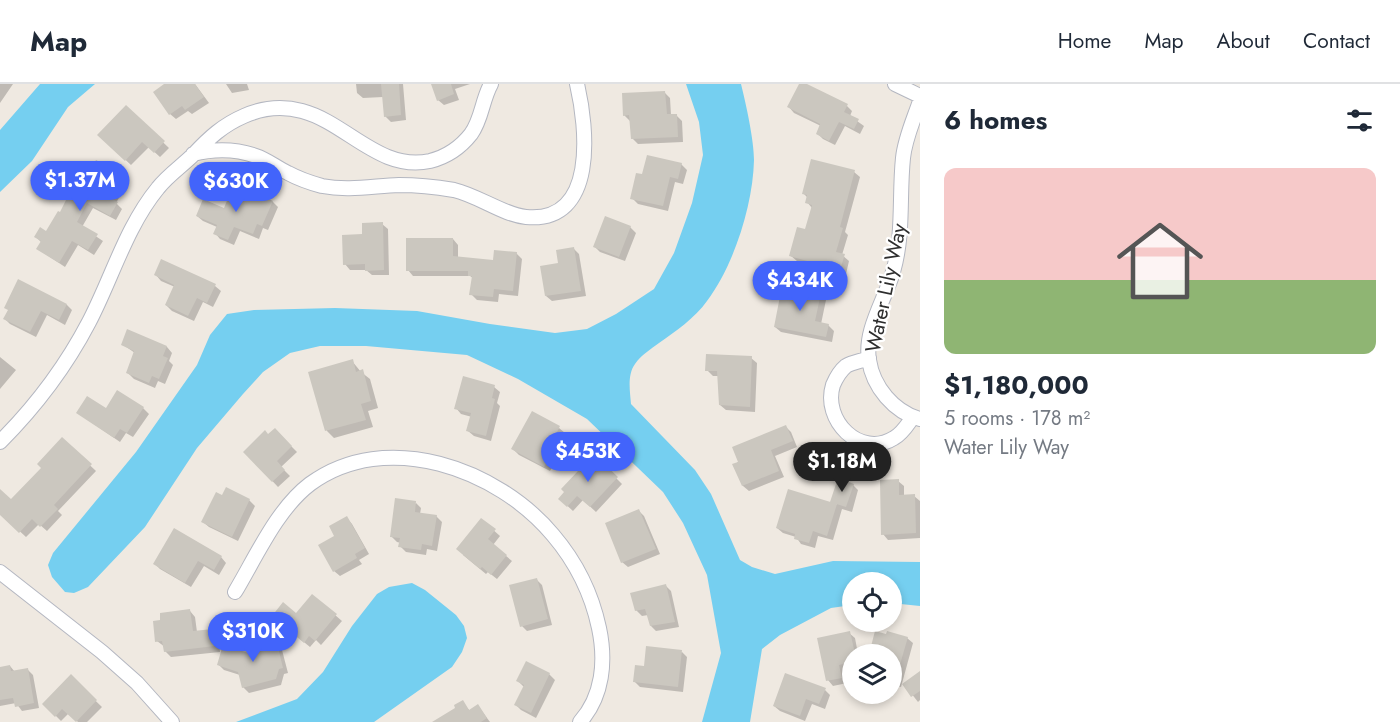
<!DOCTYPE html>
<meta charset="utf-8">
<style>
body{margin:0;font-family:Jost,sans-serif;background:#f6f6f7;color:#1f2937;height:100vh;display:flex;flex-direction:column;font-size:22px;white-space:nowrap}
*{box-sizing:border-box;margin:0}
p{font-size:20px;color:#747a83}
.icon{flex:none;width:33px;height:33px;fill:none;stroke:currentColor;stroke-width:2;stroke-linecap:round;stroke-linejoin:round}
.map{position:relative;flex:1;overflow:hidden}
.sheet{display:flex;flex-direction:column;background:#fff;width:480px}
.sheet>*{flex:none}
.buttons{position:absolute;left:842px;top:488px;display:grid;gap:12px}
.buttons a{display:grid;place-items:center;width:60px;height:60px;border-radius:50%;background:#fff;box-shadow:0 3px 9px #0003;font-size:30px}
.price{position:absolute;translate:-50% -51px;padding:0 14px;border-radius:21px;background:#4264fb;color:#fff;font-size:20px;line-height:39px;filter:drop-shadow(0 2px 3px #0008)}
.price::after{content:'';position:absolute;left:50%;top:36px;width:18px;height:14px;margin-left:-9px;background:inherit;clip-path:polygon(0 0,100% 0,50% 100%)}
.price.on{background:#222;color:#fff}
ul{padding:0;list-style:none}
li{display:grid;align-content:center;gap:12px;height:318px;padding:0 24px}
li span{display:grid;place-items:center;height:186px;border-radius:12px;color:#555}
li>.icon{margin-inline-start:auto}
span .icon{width:108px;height:108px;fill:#fffc;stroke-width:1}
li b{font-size:26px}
h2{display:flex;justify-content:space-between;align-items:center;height:72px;padding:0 24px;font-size:26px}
header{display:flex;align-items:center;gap:36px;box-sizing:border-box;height:84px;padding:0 30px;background:#fff;border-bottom:2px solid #e0e1e3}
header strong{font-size:28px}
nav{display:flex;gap:33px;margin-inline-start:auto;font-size:21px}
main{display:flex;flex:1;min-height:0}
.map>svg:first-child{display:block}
.water{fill:#75cff0}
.shadow{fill:#0003}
.building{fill:#cbc7bf}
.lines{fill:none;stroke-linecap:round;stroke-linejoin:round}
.minor-casing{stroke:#b4b7c1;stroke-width:16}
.minor{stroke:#fff;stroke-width:14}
.labels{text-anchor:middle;stroke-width:4.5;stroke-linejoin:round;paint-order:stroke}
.street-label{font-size:21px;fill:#2e2e2e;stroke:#fff}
</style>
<header>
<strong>Map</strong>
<nav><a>Home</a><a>Map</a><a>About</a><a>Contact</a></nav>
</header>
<main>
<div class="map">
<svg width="920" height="638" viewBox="0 0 920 638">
<rect width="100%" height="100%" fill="#efe9e1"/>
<path class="water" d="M40 0H95L68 23 32 77 0 108V46Z
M686 0H741C746 20 754 56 754 76 753 121 734 181 707 217 695 234 676 247 659 259 651 265 641 271 635 280 627 291 630 307 631 320L695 386 711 410 740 476 752 483 775 490 833 477 920 478V522L891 519V498H852V521L831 524 780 551 762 565 750 638H702L721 569 707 491 683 439 663 408 587 335 518 295 467 271 366 262H320L290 269 263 288 243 310 197 364 145 443 88 503 74 509 65 508 52 493 48 481 53 469 136 368 197 281 210 251 227 230 254 226 335 224 417 227 490 240 555 249 587 245 616 230 654 205 674 169 692 119 703 71 699 38Z
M412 499 425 506 456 531 464 542 467 554 462 568 452 583 374 638H236L297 615 323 588 352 542 377 510 389 503Z"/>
<path class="shadow" d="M0 0H13L0 19Z
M166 0H195L209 19 192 30 188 27 176 35 170 30Z
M226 0H247L249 6 232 9Z
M356 0H403L406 36 391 38 385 32 383 13 363 14 357 9Z
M432 0H470L455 5 459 16 444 21 438 16Z
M801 0 847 22 852 27 850 32 864 42 860 50 845 42 835 61 823 55 817 49 821 42 794 29 789 23Z
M665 9 670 14 671 31H676L682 37 683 58 638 60 632 54 630 37 624 31Z
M126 23 169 64 160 73 149 63 131 81 99 51Z
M681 80 687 86 683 100 675 98 668 127 638 120 632 114 643 92Z
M854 88 860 93 845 148 848 151 842 171 849 177 846 190 797 177 791 172 806 147 812 124 807 118 808 114 803 109Z
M123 92 128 98 116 119 122 125 116 136 93 124 82 143 103 157 94 171 78 161 65 183 38 165 42 159 36 153 47 149 88 93Z
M247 115 273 118 278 123 268 146 263 144 259 155 240 147 234 161 220 155 215 149 217 143 203 137 197 132 225 126Z
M382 140 388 145 389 191H372L366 186H350L345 180 364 152Z
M630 143 636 149 625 177 600 168 595 163Z
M453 155 458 161V174L494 178 516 169 522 175 518 212 499 210 498 218 477 216 471 210 473 194 470 192H413L408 186Z
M574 165 579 170 586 212 552 217 546 212 559 180Z
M156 191 215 202 221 207 213 223 203 218 194 237 172 227 166 221 175 203 161 197Z
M19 197 67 221 72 226 65 241 47 231 36 253 10 240 5 235Z
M820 211 826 216 821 240 828 241 834 247 832 258 781 248 775 243Z
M128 247 167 263 172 269 169 277 173 281 165 300 158 297 155 304 134 295 128 289 135 269 122 260Z
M0 273 16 286 0 305Z
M751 274 757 279 755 328 726 326 720 321 719 292H713L707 286Z
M352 277 361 288 370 295 378 324 368 327 373 343 334 354 327 347 310 289Z
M494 303 500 308 497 319 500 322 491 357 474 352 468 347 472 333 461 330 456 324Z
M143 324 149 330 133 353 126 349 120 358 78 329Z
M786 343 791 348 797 363 775 372 784 393 749 407 743 402 734 381Z
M559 344 565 349 559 359 563 363 550 387 519 371 513 365Z
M275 346 297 368 281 383 290 392 278 403 245 368Z
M62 355 96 387 58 427 62 431 47 447 39 440 26 453 0 429V407L11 417 43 384Z
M594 372 622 400 596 428 583 416 573 427 560 415Z
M898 397 904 402V412H914L920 417V454L888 456 883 450Z
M853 401 858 406 852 428 842 425 833 456 818 452 815 464 801 460 796 453 783 449 777 444 836 421Z
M249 416 255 422 238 457 209 443 203 438Z
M416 419 421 424 420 430 436 432 442 438 437 467 427 465 426 471 406 468 400 462 401 459 397 458 391 452Z
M639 427 644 432 660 470 628 483 622 478Z
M347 434 352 440 369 470 359 476 362 480 340 492 334 487 336 453Z
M482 436 500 452 493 461 512 477 497 495 488 488 486 490 463 471Z
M221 473 226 479 219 491 204 482 191 503 160 485 155 480Z
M536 495 542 501 552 541 527 547 522 542Z
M666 502 671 507 679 543 656 547 651 542 648 531 642 532 636 526Z
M313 512 342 537 321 561 316 556 310 563 279 538 296 531Z
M190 527 195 533 197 548 213 547 218 552 220 568 171 573 165 567V563L157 557Z
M849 549 855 554 858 570H852V584L844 586 847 599 833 602 828 596Z
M907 554 913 559 901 603 891 600V570H870Z
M276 560 282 566 288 589 284 590 281 601 249 609 243 603 240 591 224 586 218 580 250 571Z
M682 568 687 573 683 608 640 603 634 597Z
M10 582 15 588 28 586 33 591 39 624 22 627 16 619 0 622V584Z
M920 589V616L918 618 904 600Z
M549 590 555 596 536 634 521 626 516 621 524 603 518 597Z
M71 593 102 623 87 638H78L69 629 61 637 44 620Z
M825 606 830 611 825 625 812 620 805 637 780 627 774 622Z
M462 618 470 627 478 622 490 638H435L457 624Z"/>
<path class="building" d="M164 0H195L204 13 185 26 182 22 169 31 153 8Z
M381 0H399L401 31 384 33Z
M431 0H451L454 10 437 17Z
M799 0H807L848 20 844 28 859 35 854 45 839 38 829 57 816 50 820 40 787 23Z
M665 7 667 30H677L678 53 631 55 629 31 623 32 622 9Z
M126 21 165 57 154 69 142 58 125 77 97 51Z
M647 71 682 79 678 95 670 93 663 122 630 115 636 89 642 90Z
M811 75 855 86 840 143 843 144 836 168 845 170 840 186 789 172 797 143 805 145 812 121 805 119 807 111 802 110Z
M96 76 124 91 110 114 118 118 110 132 87 119 77 138 98 150 88 166 72 157 59 179 36 165 41 157 34 153 40 143 46 147 58 127 60 128 80 88 87 91Z
M249 106 273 117 262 142 257 140 253 150 234 143 228 156 213 150 217 141 196 132 203 115 224 124 231 107 246 113Z
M605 132 631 142 619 173 593 163Z
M383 138 384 186 365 187V180L343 181 342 151 362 150V139Z
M406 154H453V172L493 176 494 166 517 168 513 207 494 205 493 213 469 211 472 192H468V187H406Z
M574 163 581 207 545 212 540 182 558 179 556 166Z
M161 175 216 200 207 219 197 214 188 232 165 221 174 201 154 191Z
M18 195 67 220 59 236 41 227 30 248 3 235 8 226 4 224Z
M782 202 821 209 815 237 829 240 826 253 774 243Z
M127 245 167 262 163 272 168 274 159 295 152 292 149 299 126 289 134 267 121 261Z
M706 270 752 272 750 323 719 321 717 287H705Z
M353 275 356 288 363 285 371 317 361 320 366 336 325 347 308 288Z
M463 292 495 301 492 314 495 315 486 352 466 347 471 329 454 325Z
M117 306 144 323 127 349 120 345 114 354 76 329 87 312 106 324Z
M532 327 560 342 554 354 559 356 544 383 511 365Z
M786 341 793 357 771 366 779 387 742 402 732 380 738 378 732 363Z
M275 344 292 362 277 377 285 386 272 398 243 368 265 346 268 350Z
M62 353 92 380 54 421 58 425 40 443 32 435 19 449 0 431V405L11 415 41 384 37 380Z
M594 370 618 393 590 423 577 412 567 423 558 415 564 408 561 405Z
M838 394 854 400 846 423 830 418Z
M899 395V411L915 410 916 449 881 451 880 396Z
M226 403 250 415 232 453 201 438 216 408 222 411Z
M788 405 837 420 827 452 813 447 809 459 794 455 795 450 776 444Z
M395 414 416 417 415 428 437 431 432 462 422 460 421 466 398 463 400 454 390 453Z
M639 425 656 465 621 479 605 439Z
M347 432 365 464 355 470 357 474 333 488 318 461 334 452 329 442Z
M481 434 496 445 488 455 507 471 491 491 482 483 480 485 456 465Z
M174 444 222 472 214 486 198 477 185 499 153 480Z
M537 494 548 535 520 543 509 501Z
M666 500 675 538 650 542 645 525 635 527 630 509Z
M312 510 337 530 315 557 309 552 304 559 272 532 283 518 296 529Z
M190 525 193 547 213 545 215 562 164 568 162 557 155 558 153 537 160 536V529Z
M850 547 855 570H852V578L839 581 842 594 826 597 817 554Z
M875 547 886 550 887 547 908 553 894 601H891V570H869Z
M264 559 268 561 277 559 283 584 279 585 276 595 242 604 238 588 217 581 222 564 228 563 249 569 251 562Z
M646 562 682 566 678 603 633 598 635 581 644 582Z
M526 577 550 589 531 629 514 621 524 601 516 597Z
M10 581 11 587 28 584 34 619 15 623 13 614 0 616V583Z
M920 587V607L911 613 902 600Z
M785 589 826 604 819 620 806 615 800 632 773 622Z
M71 590 97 616 76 638 62 625 55 633 42 620Z
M463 616 469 626 478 620 487 634 481 638H432L455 624 454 621Z"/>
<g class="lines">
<defs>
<path id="minor" d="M895 0 920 12
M920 17C914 35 905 54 903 74 899 112 904 150 893 188 885 216 864 246 869 276 873 303 894 328 920 335
M193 70C213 65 236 65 256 72 268 76 277 84 288 89 299 95 311 99 322 102 348 107 373 102 399 101 417 101 436 103 454 106 479 112 504 131 526 133 598 140 587 43 577 0
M869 274C862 277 853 278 846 282 840 287 836 294 833 301 822 336 860 375 894 354 903 349 907 341 913 333
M0 358C35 323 66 282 89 238 112 194 126 143 158 104 168 91 182 82 194 70 209 54 223 41 244 32 262 24 283 22 302 27 347 39 380 88 430 77 446 73 460 64 471 50 482 35 482 16 491 0
M0 488 102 568 137 599 172 638
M235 508C256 473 277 425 310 400 386 344 498 385 553 451 576 478 592 511 599 544 606 577 603 612 580 638"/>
</defs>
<use href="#minor" class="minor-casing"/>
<use href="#minor" class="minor"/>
</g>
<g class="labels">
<g class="street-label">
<text transform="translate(886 204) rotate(-78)" y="7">Water Lily Way</text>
</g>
</g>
</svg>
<div class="buttons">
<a><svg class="icon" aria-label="locate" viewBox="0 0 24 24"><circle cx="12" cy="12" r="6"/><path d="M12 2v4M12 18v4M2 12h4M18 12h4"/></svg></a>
<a><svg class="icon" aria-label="layers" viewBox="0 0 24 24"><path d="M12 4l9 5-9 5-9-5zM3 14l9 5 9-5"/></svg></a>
</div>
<b class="price" style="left:80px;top:128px">$1.37M</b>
<b class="price" style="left:236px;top:129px">$630K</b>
<b class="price" style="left:800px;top:228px">$434K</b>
<b class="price" style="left:588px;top:399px">$453K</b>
<b class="price on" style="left:842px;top:409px">$1.18M</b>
<b class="price" style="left:253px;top:579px">$310K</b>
</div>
<section class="sheet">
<h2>6 homes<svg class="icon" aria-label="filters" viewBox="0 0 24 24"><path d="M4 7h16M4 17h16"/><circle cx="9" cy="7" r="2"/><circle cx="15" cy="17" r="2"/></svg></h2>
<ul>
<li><span style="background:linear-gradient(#f6c9c9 60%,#8fb573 0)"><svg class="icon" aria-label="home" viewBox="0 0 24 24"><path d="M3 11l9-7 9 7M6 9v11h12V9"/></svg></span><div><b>$1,180,000</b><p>5 rooms · 178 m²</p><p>Water Lily Way</p></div></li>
</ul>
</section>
</main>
